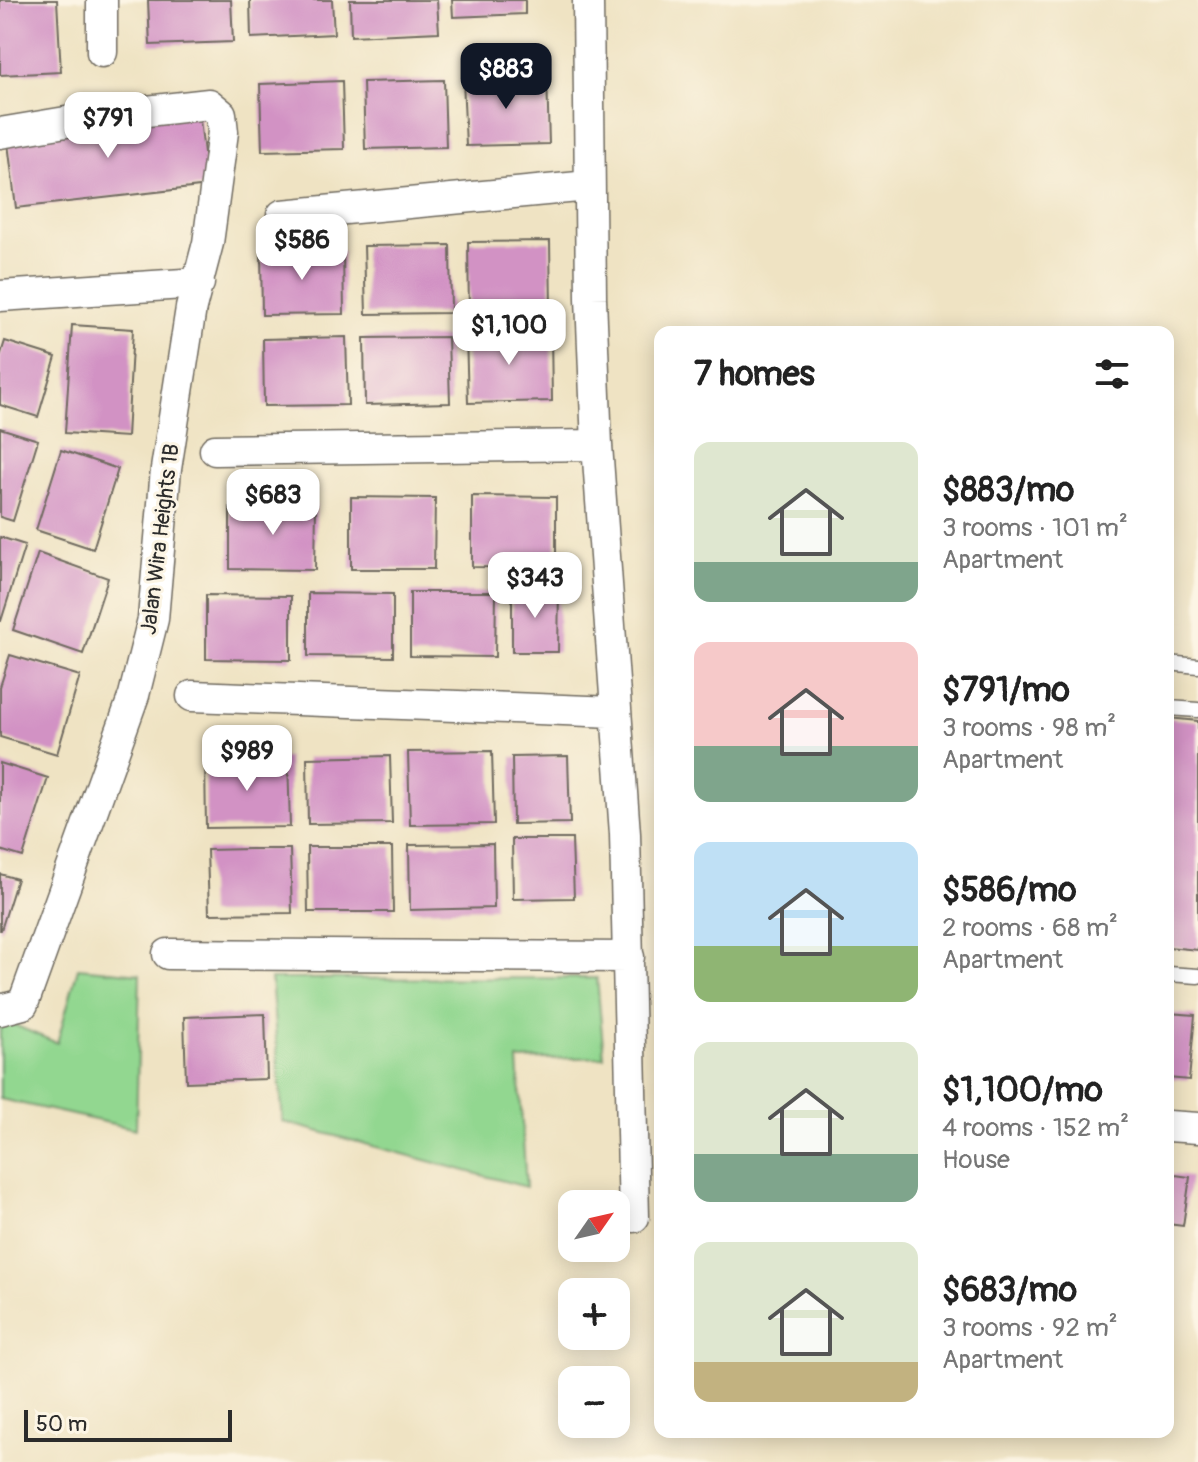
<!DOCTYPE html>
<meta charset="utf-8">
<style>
body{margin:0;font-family:Pangolin,sans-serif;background:#f2f2f2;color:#222;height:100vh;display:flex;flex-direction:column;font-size:30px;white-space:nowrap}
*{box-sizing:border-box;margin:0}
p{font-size:26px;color:#767676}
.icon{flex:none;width:44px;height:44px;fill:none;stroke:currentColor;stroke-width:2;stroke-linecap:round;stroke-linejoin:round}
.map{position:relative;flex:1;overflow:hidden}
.drawer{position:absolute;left:654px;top:326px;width:520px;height:1112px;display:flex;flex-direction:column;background:#fff;border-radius:16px;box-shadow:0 4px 20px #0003}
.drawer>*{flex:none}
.needle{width:52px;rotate:56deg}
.buttons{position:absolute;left:558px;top:1190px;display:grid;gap:16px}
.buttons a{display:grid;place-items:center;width:72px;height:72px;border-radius:16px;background:#fff;box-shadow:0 4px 20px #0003;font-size:40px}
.scale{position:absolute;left:24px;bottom:20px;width:208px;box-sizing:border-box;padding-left:8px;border:4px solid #2b2b2b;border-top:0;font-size:22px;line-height:28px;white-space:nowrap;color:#2b2b2b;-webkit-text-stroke:6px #fcf5e5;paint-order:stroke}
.price{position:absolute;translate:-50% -68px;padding:0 18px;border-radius:16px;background:#fff;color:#222;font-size:26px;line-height:52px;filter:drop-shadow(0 2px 4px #0008)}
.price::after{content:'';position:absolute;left:50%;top:48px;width:24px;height:18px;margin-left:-12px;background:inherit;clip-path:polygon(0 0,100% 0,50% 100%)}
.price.selected{background:#111827;color:#fff}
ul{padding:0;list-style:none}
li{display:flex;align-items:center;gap:24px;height:200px;padding:0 40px}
li span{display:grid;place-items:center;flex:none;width:224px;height:160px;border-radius:16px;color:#555}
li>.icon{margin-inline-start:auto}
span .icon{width:96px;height:96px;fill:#fffc;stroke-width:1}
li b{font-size:34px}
h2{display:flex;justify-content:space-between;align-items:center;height:96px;padding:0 40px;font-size:34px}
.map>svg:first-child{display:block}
.green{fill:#92d790;stroke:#5e815e;stroke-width:2}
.building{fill:#d292c4}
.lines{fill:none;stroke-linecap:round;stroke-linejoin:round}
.service-casing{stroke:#706b60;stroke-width:17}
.minor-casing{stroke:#706b60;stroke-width:33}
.service{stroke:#fff;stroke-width:14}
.minor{stroke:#fff;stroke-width:30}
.labels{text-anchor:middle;stroke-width:6;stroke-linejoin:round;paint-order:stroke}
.street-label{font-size:22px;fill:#2b2b2b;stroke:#fcf5e5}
</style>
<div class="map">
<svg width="1198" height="1462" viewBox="0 0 1198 1462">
<rect width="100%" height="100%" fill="#fcf5e5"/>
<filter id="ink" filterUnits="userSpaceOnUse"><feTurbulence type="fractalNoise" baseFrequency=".0125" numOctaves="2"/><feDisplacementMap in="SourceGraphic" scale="16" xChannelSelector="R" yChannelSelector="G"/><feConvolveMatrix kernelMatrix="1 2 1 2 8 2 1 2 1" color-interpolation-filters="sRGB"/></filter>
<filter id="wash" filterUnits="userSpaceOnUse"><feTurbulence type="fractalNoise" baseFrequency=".006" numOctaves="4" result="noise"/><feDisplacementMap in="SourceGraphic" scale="32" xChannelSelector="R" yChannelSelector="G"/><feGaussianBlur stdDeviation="1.8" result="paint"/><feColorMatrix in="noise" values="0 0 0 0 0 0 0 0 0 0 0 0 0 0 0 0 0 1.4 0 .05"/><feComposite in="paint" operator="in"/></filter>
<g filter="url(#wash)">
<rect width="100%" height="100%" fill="#efe3c3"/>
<path class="green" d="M78 968 140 974 136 1129 0 1099V1019L57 1043Z
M597 978 604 1057 518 1060 526 1187 283 1122 271 979Z"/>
<g id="blocks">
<path class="building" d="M0 0H57L61 72 0 75Z
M148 0H231L233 42 150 45Z
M250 0H332L334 34 251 38Z
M350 0H437L439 32 351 36Z
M452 0H525V14L453 17Z
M547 76 549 144 466 146 463 79Z
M444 80 446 147 365 149 363 82Z
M342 81 344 149 262 151 260 84Z
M199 112 208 186 16 208 7 135Z
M550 241 551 311 469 312 468 242Z
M450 245 451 313 366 314 364 246Z
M343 250 344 314 262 315 261 251Z
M72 325 133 329 127 437 65 433Z
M551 332 552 401 468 403 466 334Z
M346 337 348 405 264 406 263 339Z
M448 337 450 403 365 405 364 338Z
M5 341 56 357 38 417 0 405V357Z
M0 428 38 440 13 521 0 517Z
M61 450 118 469 93 549 36 530Z
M472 496 556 497V568L472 567Z
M351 497 435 498 434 569H351Z
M230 504 316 505 315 570 230 569Z
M0 537 25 545 1 621H0Z
M38 553 108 578 83 654 13 630Z
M512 587 559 588 558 652H512Z
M410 592H496L495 657 410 656Z
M308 593 393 594V657L308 656Z
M206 595 291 596V660L206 659Z
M10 655 80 676 57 754 0 737V687Z
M1168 718 1198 721V950L1168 947Z
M492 751 494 824 410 825 408 752Z
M390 756 392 823 308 824 307 758Z
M568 756 570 823 513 824 512 757Z
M288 758 290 827 206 828 205 759Z
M0 763 48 778 23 857 0 850Z
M512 839H572L574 898 513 899Z
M493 844 494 908 410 910 409 845Z
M307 847H392L393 912H308Z
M250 849H290L292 913 209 914 207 850Z
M0 874 17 879 1 930H0Z
M1168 1013 1195 1015 1189 1080 1168 1078Z
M265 1014 267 1079 186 1082 184 1017Z
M1168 1174 1190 1177 1183 1226 1168 1224Z"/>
</g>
</g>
<g filter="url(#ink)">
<use href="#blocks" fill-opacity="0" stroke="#706b60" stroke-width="2"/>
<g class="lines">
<defs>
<path id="service" d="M1168 663 1198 666
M1168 708 1198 710
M1168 974 1198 976"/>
<path id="minor" d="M588 0 591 298 597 445 625 834 634 1217
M102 52V0
M0 133 102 116 209 104 221 114 223 132 208 243 191 308 166 469 153 619 134 695 23 1004 0 1010
M282 215 589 186
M0 296 199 283
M215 450 597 445
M192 696 615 712
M168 954 629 957
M1168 1126 1198 1128"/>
</defs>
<use href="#service" class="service-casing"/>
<use href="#minor" class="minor-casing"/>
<use href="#service" class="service"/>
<use href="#minor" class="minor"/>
</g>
</g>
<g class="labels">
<g class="street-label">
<text transform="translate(159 539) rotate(-83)" y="8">Jalan Wira Heights 1B</text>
</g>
</g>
</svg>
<div class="buttons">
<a><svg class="needle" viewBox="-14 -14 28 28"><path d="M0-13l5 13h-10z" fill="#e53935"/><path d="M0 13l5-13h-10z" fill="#767676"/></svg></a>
<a>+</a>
<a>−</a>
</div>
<div class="scale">50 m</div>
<b class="price selected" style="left:506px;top:111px">$883</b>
<b class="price" style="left:108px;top:160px">$791</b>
<b class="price" style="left:302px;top:282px">$586</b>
<b class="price" style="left:509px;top:367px">$1,100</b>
<b class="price" style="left:273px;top:537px">$683</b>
<b class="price" style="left:535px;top:620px">$343</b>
<b class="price" style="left:247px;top:793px">$989</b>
<section class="drawer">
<h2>7 homes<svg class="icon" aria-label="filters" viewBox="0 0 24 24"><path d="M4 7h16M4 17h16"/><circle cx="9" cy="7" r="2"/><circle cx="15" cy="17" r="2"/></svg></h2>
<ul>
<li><span style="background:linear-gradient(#dfe7d0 75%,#7fa58c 0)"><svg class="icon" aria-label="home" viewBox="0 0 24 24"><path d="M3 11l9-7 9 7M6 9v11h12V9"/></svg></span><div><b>$883/mo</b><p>3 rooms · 101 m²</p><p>Apartment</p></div></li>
<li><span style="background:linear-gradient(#f6c9c9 65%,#7fa58c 0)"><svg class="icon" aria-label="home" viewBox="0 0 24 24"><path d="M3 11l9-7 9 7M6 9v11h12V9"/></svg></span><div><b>$791/mo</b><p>3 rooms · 98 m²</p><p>Apartment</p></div></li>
<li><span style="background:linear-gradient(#bfe0f5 65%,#8fb573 0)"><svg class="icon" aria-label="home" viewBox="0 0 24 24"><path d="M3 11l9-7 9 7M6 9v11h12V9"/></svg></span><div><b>$586/mo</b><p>2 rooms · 68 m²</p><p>Apartment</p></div></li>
<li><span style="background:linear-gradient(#dfe7d0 70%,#7fa58c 0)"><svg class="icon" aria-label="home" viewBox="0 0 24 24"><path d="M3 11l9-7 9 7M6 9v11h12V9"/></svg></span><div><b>$1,100/mo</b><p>4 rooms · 152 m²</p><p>House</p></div></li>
<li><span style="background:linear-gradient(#dfe7d0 75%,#c2b280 0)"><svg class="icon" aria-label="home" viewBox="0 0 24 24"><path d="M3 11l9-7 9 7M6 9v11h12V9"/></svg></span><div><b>$683/mo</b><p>3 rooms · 92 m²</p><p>Apartment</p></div></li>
</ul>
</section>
</div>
